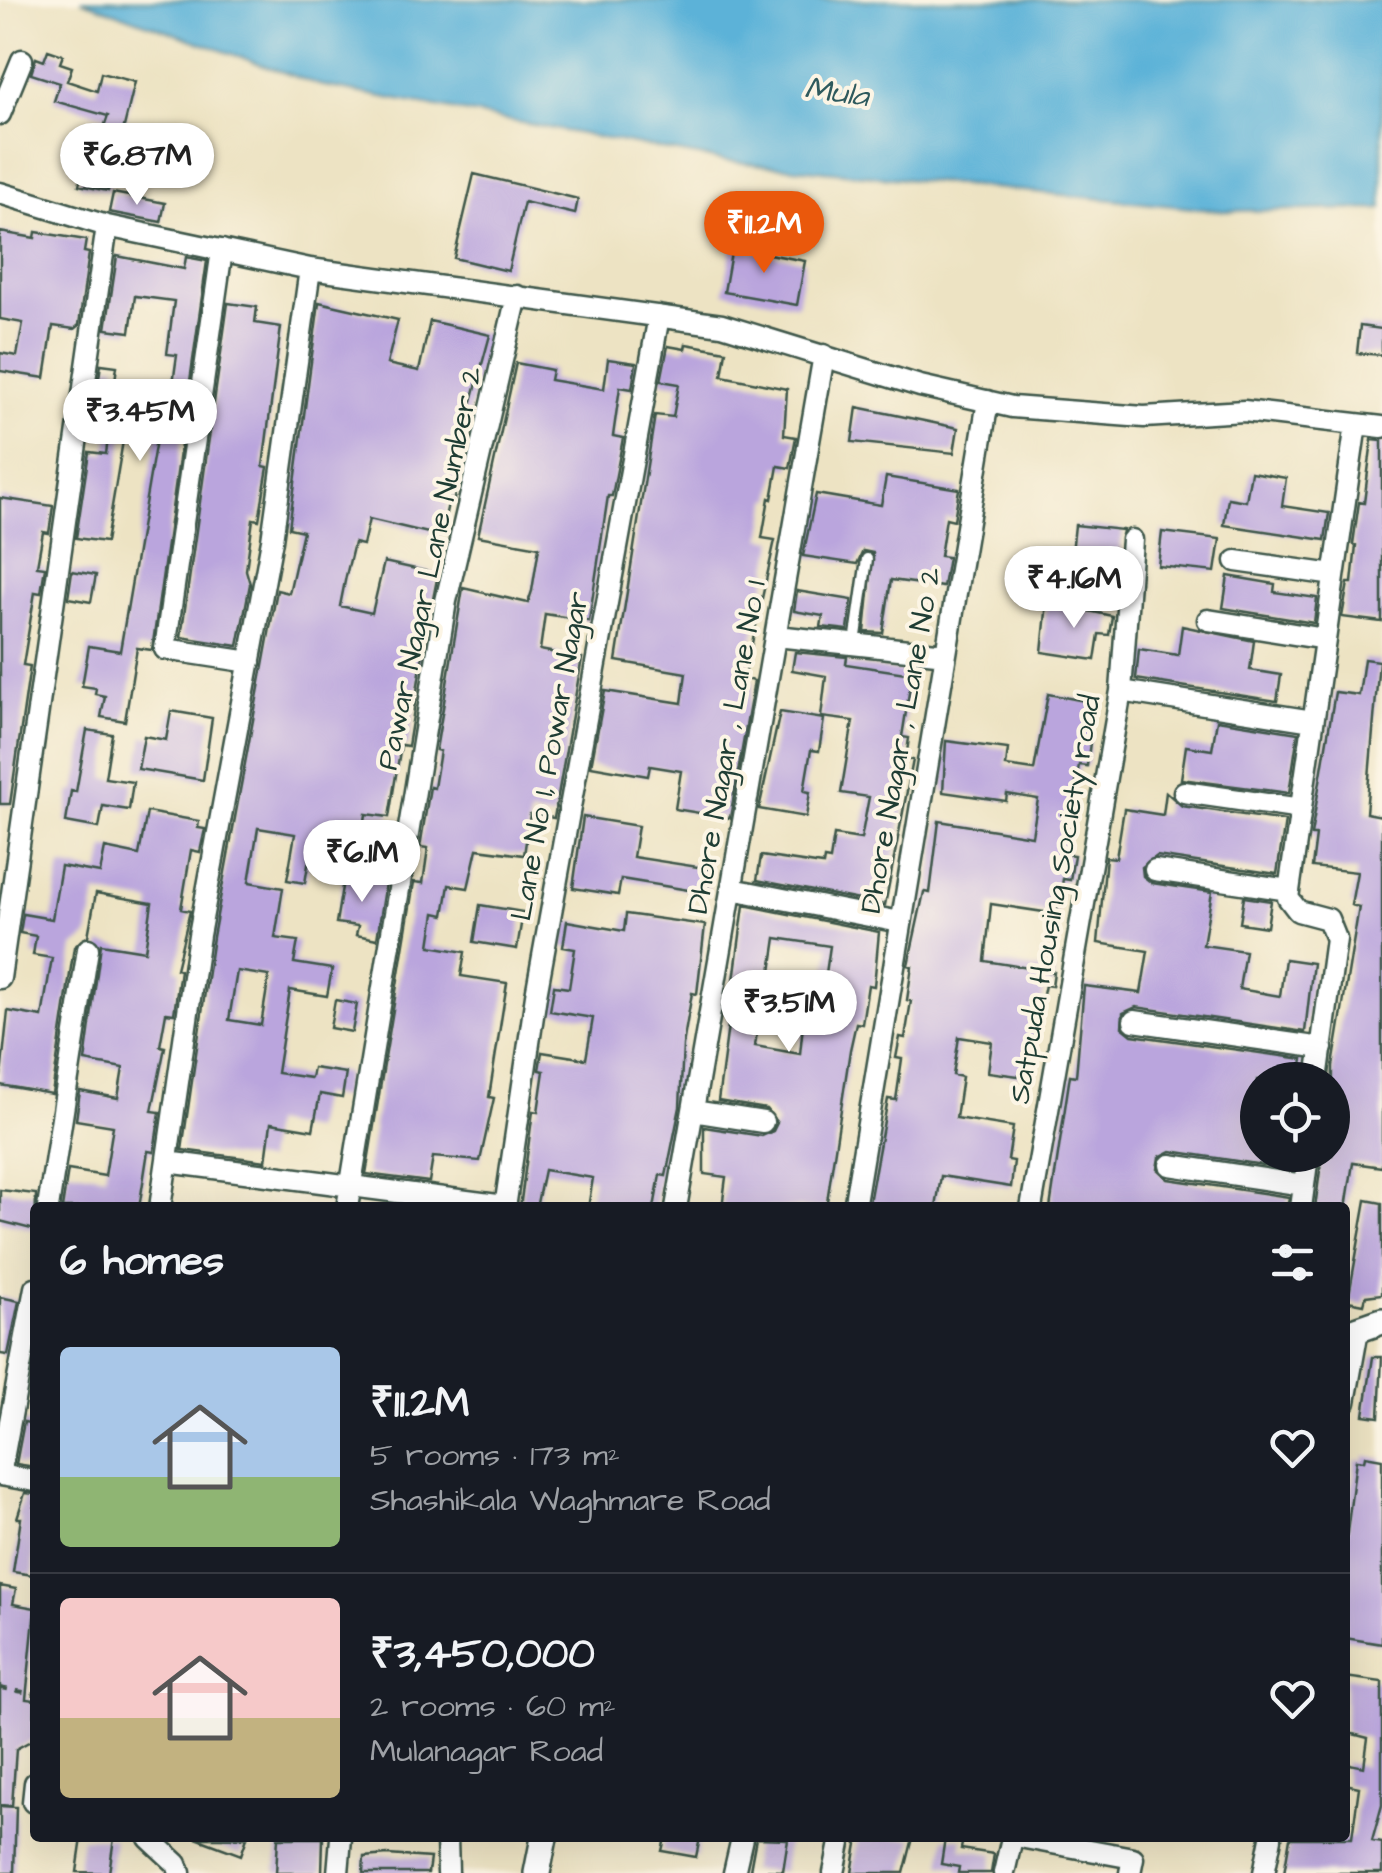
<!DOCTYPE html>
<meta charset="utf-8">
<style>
body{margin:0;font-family:"Architects Daughter",sans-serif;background:#20242c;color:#f1f3f6;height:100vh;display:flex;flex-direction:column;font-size:38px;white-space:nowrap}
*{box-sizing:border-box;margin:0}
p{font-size:32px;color:#9ea1a6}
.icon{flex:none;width:55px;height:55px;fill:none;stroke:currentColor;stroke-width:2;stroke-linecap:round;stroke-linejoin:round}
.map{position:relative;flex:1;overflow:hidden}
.panel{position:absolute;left:30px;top:1202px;width:1320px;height:640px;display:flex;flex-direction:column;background:#171b24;border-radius:10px;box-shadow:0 10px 40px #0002}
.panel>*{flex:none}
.controls{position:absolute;left:1240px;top:1062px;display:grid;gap:20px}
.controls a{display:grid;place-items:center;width:110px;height:110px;border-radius:50%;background:#171b24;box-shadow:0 10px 40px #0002;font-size:50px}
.price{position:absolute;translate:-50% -85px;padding:0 22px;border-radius:35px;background:#fff;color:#222;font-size:32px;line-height:65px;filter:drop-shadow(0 2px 5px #0008)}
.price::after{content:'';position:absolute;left:50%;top:60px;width:30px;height:22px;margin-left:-15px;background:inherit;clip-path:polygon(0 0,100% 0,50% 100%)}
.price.on{background:#ea580c;color:#fff}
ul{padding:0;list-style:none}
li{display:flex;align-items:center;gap:30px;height:250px;padding:0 30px}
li+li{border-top:2px solid #363941}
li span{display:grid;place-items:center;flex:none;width:280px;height:200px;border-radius:10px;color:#555}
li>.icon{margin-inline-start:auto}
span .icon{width:120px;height:120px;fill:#fffc;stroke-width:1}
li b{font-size:42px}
h2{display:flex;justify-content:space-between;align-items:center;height:120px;padding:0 30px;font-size:42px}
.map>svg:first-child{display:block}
.water{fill:#5bb2d8;stroke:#3d7886;stroke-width:2.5}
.building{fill:#baa5dd;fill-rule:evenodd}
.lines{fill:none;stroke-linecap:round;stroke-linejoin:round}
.service-casing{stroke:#3e5649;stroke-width:15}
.minor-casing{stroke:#3e5649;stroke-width:25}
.tertiary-casing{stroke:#3e5649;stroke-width:30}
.path{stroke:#3e5649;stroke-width:4;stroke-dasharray:8 8;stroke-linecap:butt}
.service{stroke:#fff;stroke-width:10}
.minor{stroke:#fff;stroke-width:20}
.tertiary{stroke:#fff;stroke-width:25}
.labels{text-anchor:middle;stroke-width:8;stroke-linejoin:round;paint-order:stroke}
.street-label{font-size:30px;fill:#1f3d34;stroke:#fcf5e5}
.water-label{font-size:32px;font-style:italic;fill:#2e5a5d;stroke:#fcf5e5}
</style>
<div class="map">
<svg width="1382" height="1873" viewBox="0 0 1382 1873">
<rect width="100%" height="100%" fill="#fcf5e5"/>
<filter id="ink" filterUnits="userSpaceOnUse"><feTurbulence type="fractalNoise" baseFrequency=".01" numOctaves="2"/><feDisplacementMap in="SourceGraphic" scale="20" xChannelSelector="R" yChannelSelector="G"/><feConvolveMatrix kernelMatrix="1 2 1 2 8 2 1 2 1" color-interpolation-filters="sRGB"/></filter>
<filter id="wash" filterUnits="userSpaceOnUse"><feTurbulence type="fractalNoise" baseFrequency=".0048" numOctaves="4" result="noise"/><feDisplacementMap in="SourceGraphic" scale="40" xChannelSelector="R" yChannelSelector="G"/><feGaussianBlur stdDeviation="2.25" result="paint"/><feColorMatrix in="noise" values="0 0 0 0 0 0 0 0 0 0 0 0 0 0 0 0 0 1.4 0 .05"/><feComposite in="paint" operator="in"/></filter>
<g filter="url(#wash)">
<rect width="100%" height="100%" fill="#ede3c3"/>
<path class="water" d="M81 0H1382V209L1223 211 725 161 319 85Z"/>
<g id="blocks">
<path class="building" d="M48 50 63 55 60 63 72 67 67 81 97 91 101 73 135 82 121 139 102 133 108 116 54 101 60 83 31 74 36 58 44 61Z
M84 165 112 171 108 191 79 185Z
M474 174 578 199 575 214 524 202 508 271 454 258Z
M113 193 165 203 161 222 109 212Z
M0 232 35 238 36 232 86 240 84 252 89 253 79 325 74 329 53 326 45 378 0 371V353L17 356 23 323 0 319Z
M732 247 805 261 797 305 724 292Z
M117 256 184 269 186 257 207 261 152 650 137 648 125 721 101 717 105 696 95 694 96 688 82 686 89 646 120 651 157 434 125 429 106 542 76 538 89 452 106 454 110 422 93 420 101 364 117 366 112 404 169 412 177 355 167 354 174 301 135 296 130 332 106 329Z
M319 302 398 320 387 364 419 371 430 321 490 335 460 445 454 500 449 499 441 536 369 519 363 545 354 543 346 576 340 606 372 613 384 562 438 574 428 624 423 623 417 653 423 654 408 746 401 745 389 817 366 814 362 843 313 835 305 883 287 880 295 834 258 828 249 882 283 888 275 938 298 941 294 963 332 969 327 996 290 990 277 1073 311 1078 313 1068 346 1073 342 1098 320 1094 313 1130 271 1123 266 1161 182 1150 213 937 277 590 289 593 303 531 289 528ZM237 971 269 976 261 1025 229 1020Z
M228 303 257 307 255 323 281 327 263 466 268 467 259 520 253 519 246 570 250 584 238 646 181 637Z
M1360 326 1382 329V355L1357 353Z
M686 344 726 351 722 376 787 389 784 435 796 437 790 468 778 466 772 499 769 498 762 538 775 540 744 679 754 681 730 818 675 809 681 771 650 766 648 776 591 766 605 691 682 703 686 673 616 661 655 415 673 417 679 384 661 381 668 346 685 349Z
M608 359 636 363 632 389 620 387 613 436 623 438 612 496H608L589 621 545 614 540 650 582 658 554 818 530 814 524 855 477 849 468 888 449 885 444 915 435 913 430 946 465 952 461 976 507 983 489 1097 494 1098 480 1161 433 1157 429 1182 366 1174 414 882 423 883 428 848 420 847 430 787 434 788 440 751 436 750 463 588 528 603 532 591 539 547 478 536 516 363 552 370 550 380 604 389Z
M857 407 958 428 954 453 852 442Z
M1372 440 1382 441V622L1342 617 1348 583H1352L1356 545 1353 544 1359 502 1364 503Z
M1251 472 1286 478 1282 506 1329 513 1325 540 1224 525 1228 498 1246 501Z
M886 477 959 489 954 520 946 518 940 556 948 557 943 587 891 580 883 633 865 632 873 553 863 551 857 564 803 556 816 494 881 505Z
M0 498 53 506 49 533 43 532 37 566 45 567 41 593 35 592 23 665 30 666 10 804H0Z
M1075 525 1123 530 1116 576 1084 572 1086 555 1072 553Z
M1162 532 1220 539 1215 572 1158 566Z
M72 571 96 575 91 602 68 598Z
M1228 576 1275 584 1274 592 1317 598 1314 623 1223 608Z
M797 591 852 600 848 630 821 627 823 616 794 611Z
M1047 602 1112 616 1109 635 1099 634 1095 660 1042 652Z
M1182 626 1254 641 1250 670 1281 675 1277 701 1136 679 1139 649 1178 655Z
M795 652 847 657 846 664 912 674 902 737 909 738 906 759 913 760 885 905 757 880 761 856 823 865 824 859 830 860 834 835 861 839 869 797 841 793 853 721 821 717 826 676 792 670Z
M1364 659 1379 661 1366 813 1382 816V1167L1353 1163 1346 1208H1315L1322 1155H1332L1333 1066 1359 907 1351 905 1357 872 1312 867 1316 835H1311L1335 692 1359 695Z
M1048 694 1095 703 1087 766 1079 765 1070 819 1065 854 1074 855 1070 880 1063 879 1057 914 991 904 985 961 1054 972 1052 986 1045 985 1026 1077 988 1072 992 1042 959 1037 953 1075 962 1077 956 1118 1013 1127 1008 1160 1014 1161 1011 1187 941 1176 936 1208H868L888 1099 896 1100 902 1059 896 1058 900 1037 905 1038 911 1001 907 1000 912 966 908 965 924 892 930 893 939 821 1032 836 1038 799 1007 794 1006 801 943 792 946 741 1008 749 1006 766 1034 770Z
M171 711 212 718 203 780 138 769 144 736 166 740Z
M780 712 824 719 819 751 811 750 804 791 810 792 806 817 759 809Z
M1217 720 1298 733 1289 793 1181 779 1186 746 1212 750Z
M87 730 112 734 105 778 133 782 129 810 103 806 99 828 66 822 71 791 76 792Z
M1166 792 1182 806 1285 821 1277 874 1157 856 1142 867 1143 876 1152 883 1212 892 1203 945 1245 951 1239 989 1280 996 1285 959 1313 963 1305 1032 1136 1007 1123 1013 1122 1027 1132 1035 1303 1059 1300 1080H1258V1155H1285L1283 1168 1171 1151 1159 1157 1157 1169 1168 1179 1289 1197 1287 1208H1050L1070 1075 1076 1076 1084 986 1141 993 1148 951 1098 943 1106 857 1116 858 1124 809 1163 815Z
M147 812 199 821 198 828 205 829 200 852 191 850 181 909 190 911 176 969 180 970 174 1014 166 1013 160 1046 165 1047 152 1111 160 1112 154 1152 148 1151 139 1208H62L68 1170 105 1176 113 1126 76 1120 80 1091 118 1098 123 1068 85 1061 101 944 145 951 152 903 96 893 88 936 74 947 52 1094 0 1085 8 1011 42 1017 52 958 33 955 36 936 20 933 23 914 52 919 61 866 100 873 105 848 139 855Z
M583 817 638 826 633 857 711 869 707 893 621 879 618 895 573 888Z
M344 875 386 882 377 939 356 935 358 926 336 923Z
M1244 897 1271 901 1267 927 1240 923Z
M480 905 523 912 517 949 474 942Z
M744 905 879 932 874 986 868 985 862 1024 856 1023 850 1050 826 1208H722L726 1177 704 1174V1127L762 1136 773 1131 777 1123 766 1109 718 1101ZM776 938 830 946 824 987 809 984 808 991 769 985ZM760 1009 804 1015 800 1054 755 1046Z
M626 914 705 925 697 994 692 993 683 1045 680 1107 666 1176 660 1175 654 1208H588L593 1178 544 1170 536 1208H520L533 1111 538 1112 544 1071 539 1070 542 1052 586 1059 593 1018 550 1011 554 986 569 988 575 949 563 947 567 921 624 931Z
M335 1000 357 1004 352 1032 330 1028Z
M0 1190 36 1194 35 1230 0 1221Z
M1366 1200 1382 1203V1294L1366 1296 1364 1304 1348 1301Z
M0 1297 19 1301 8 1355 0 1354Z
M1373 1357H1382L1379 1417 1364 1415Z
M24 1422 35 1424V1467L16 1464Z
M1365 1456 1382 1459V1644L1345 1638V1549L1356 1460 1364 1461Z
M25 1493 35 1494 33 1575 13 1572 21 1518H17Z
M0 1586 16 1589 13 1604 35 1608 26 1699 35 1700 34 1739 16 1749 12 1806 0 1805Z
M1345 1677 1382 1682V1805L1372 1841 1382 1843V1873H1284L1290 1838H1352L1359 1787 1345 1784V1763L1364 1767 1368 1738 1345 1732Z
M0 1806 16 1807 14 1873H0Z
M82 1838H114L109 1873 77 1872Z
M196 1838H247L241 1855Z
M278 1838H323L322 1873H276Z
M665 1838H700L696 1857 662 1851Z
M756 1838 788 1839 783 1871 750 1870Z
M858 1838H913L904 1873H852Z
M945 1838H963L961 1849 994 1854 991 1873H958L959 1867 941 1864Z
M388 1855 430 1858 428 1873H363L364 1857Z"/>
</g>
</g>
<g filter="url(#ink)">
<use href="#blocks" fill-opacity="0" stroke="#3e5649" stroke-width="2.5"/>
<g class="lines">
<defs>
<path id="service" d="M855 643 867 559"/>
<path id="minor" d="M0 114 22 60
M0 193 107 226 310 269 722 325 920 386 1012 407 1144 417 1244 411 1382 427
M222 250 165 649 250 662
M1236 561 1334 575
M1208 620 1325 639
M776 636 946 654
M1121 691 1313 721
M1184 792 1301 809
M1155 870 1289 890
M732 889 900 922
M0 978 107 226
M1134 1021 1322 1048
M1317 1080 1336 939 1328 919 1298 911 1288 898 1356 424
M693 1111 763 1122
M167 1162 505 1206
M1170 1165 1304 1185
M48 1208 88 949
M160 1208 199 935 272 540 310 269
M347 1208 446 601 517 296
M505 1208 536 995 659 316
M676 1208 824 355
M854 1208 988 401
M1031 1208 1121 691 1132 540
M1301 1208 1308 1155
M1345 1402 1358 1330
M0 1475 35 1288
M0 1475 35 1481
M33 1802 35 1783
M149 1838 177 1864 180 1873
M447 1838 448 1873
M1025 1838 1133 1858 1130 1873
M338 1873 341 1838
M734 1873 742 1838
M834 1873 841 1838
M1004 1873 1012 1838
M1264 1873 1271 1838"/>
<path id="tertiary" d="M1345 1334 1382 1321
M537 1873 544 1838"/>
</defs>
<use href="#service" class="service-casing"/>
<use href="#minor" class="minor-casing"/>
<use href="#tertiary" class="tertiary-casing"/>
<path class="path" d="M0 1688 35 1694"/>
<use href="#service" class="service"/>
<use href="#minor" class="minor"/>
<use href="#tertiary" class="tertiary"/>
</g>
</g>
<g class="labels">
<g class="street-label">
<text transform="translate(429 568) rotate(-78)" y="10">Pawar Nagar Lane Number 2</text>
<text transform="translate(900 740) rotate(-80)" y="10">Dhore Nagar , Lane No 2</text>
<text transform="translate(726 747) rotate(-80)" y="10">Dhore Nagar , Lane No 1</text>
<text transform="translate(549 756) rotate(-80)" y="10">Lane No 1, Powar Nagar</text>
<text transform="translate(1054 899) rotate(-80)" y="10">Satpuda Housing Society road</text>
</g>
<g class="water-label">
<text transform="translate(837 91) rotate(8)" y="11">Mula</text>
</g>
</g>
</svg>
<div class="controls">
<a><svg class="icon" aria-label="locate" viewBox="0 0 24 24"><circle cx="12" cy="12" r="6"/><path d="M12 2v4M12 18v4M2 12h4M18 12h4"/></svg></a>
</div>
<b class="price" style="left:137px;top:208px">₹6.87M</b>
<b class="price on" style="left:764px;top:276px">₹11.2M</b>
<b class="price" style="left:140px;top:464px">₹3.45M</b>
<b class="price" style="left:1074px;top:631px">₹4.16M</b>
<b class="price" style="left:362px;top:905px">₹6.1M</b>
<b class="price" style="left:789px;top:1055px">₹3.51M</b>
<section class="panel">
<h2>6 homes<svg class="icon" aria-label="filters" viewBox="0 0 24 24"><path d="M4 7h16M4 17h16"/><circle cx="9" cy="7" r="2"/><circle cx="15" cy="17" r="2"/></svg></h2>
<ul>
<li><span style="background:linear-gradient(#a9c7e8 65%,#8fb573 0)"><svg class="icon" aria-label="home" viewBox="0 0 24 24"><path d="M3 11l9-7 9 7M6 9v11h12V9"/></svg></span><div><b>₹11.2M</b><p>5 rooms · 173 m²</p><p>Shashikala Waghmare Road</p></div><svg class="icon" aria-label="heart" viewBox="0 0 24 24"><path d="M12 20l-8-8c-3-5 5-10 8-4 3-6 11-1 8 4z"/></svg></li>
<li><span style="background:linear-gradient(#f6c9c9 60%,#c2b280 0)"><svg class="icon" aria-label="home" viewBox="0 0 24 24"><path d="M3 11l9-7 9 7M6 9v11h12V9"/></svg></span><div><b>₹3,450,000</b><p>2 rooms · 60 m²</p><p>Mulanagar Road</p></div><svg class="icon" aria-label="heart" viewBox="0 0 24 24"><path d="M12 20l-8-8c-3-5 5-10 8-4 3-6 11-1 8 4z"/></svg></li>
</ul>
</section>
</div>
